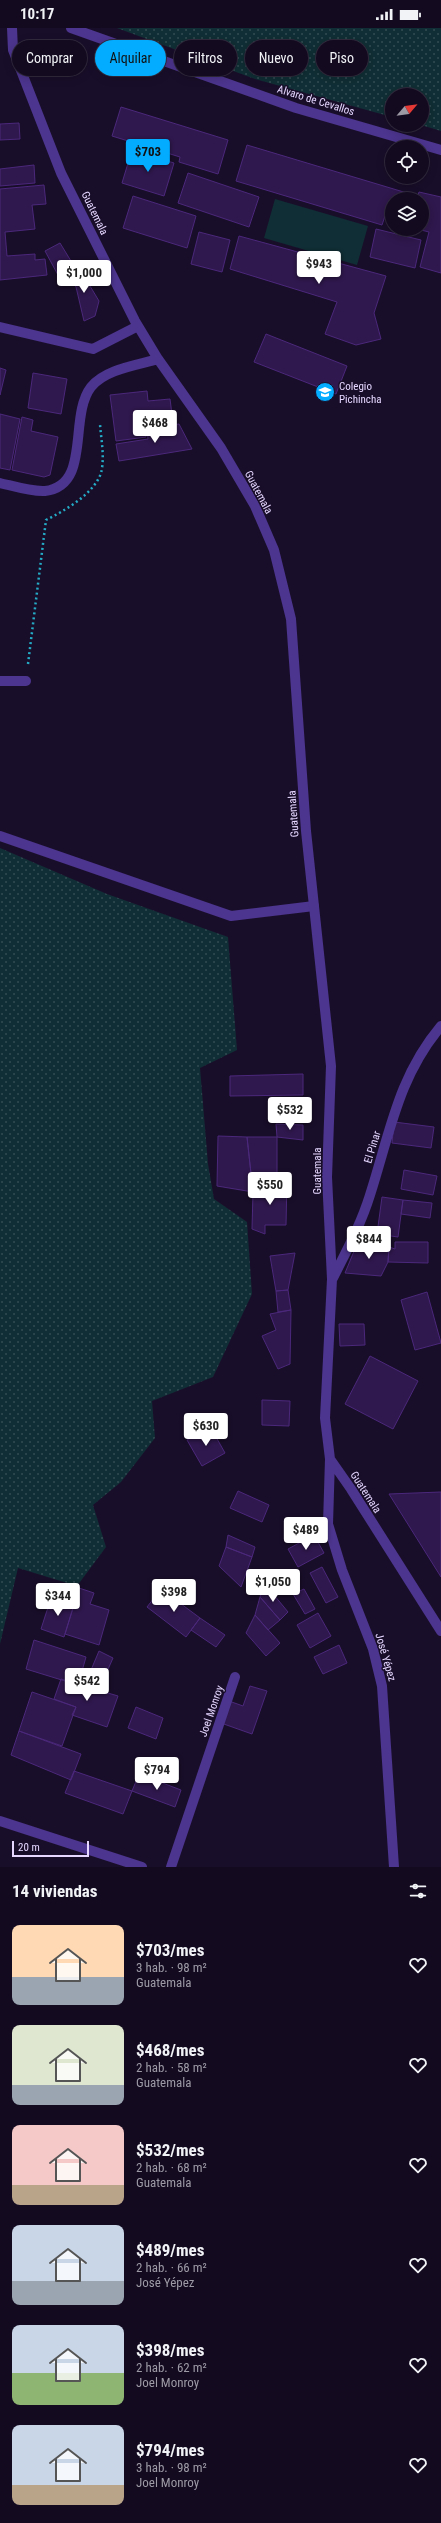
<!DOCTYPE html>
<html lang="es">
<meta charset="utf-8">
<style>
body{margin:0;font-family:"Roboto Condensed",sans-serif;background:#20182d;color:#f1f3f6;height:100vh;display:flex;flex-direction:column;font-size:15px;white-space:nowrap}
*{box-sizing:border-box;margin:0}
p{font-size:13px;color:#9d9aa5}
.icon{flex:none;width:22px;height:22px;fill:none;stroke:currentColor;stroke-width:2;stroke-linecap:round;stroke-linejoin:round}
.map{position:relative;height:1839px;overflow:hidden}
.details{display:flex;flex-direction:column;background:#130a20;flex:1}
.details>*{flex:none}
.hud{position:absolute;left:12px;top:12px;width:417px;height:36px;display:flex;gap:8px}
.needle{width:26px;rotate:61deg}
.controls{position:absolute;left:385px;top:60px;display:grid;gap:8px}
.controls a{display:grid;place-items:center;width:44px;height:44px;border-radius:50%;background:#130a20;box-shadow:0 2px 10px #0003,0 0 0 1px #322b3e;font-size:20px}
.scale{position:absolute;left:12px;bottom:10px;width:77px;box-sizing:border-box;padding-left:4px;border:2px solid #e5d7ff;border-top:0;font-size:11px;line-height:14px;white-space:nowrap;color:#e5d7ff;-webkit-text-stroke:3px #190e2a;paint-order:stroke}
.price{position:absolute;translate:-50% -34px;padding:0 9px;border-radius:4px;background:#fff;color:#222;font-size:13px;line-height:26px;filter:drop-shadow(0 1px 2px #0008)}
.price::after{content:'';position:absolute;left:50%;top:24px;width:12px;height:9px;margin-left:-6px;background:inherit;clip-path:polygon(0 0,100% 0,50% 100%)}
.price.current{background:#03acff;color:#111}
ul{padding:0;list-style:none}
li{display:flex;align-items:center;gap:12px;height:100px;padding:0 12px}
li span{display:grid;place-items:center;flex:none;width:112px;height:80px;border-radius:8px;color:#555}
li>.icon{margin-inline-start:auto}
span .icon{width:48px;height:48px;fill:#fffc;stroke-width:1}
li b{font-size:17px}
h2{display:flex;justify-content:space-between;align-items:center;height:48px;padding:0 12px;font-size:17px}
.pill{padding:0 14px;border-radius:18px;background:#130a20;box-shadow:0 2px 10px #0003,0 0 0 1px #322b3e;font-size:14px;line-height:36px}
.pill.current{background:#03acff;color:#111}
.status{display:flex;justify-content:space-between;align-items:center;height:28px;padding:0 20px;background:#130a20;direction:ltr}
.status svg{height:11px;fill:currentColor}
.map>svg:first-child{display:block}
.grass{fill:url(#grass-dots)}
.garden{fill:#102e35}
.building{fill:#2f184d;stroke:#4b287b}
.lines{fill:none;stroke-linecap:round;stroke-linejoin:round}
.path{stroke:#24abc6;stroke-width:2.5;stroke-dasharray:2 3;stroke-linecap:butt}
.pedestrian{stroke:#4c358e;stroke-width:10}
.minor{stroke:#4c358e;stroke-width:10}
.labels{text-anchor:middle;stroke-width:3;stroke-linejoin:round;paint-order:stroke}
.street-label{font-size:11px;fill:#e5d7ff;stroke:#190e2a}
.poi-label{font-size:11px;fill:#e5d7ff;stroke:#190e2a;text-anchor:start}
</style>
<div class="status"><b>10:17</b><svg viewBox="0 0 49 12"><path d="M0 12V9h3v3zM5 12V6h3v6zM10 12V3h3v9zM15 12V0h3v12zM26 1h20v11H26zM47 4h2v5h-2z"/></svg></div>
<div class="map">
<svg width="441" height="1839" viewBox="0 0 441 1839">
<defs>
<pattern id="grass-dots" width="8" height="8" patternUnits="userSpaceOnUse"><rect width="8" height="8" fill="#102e35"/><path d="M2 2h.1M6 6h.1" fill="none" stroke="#334c53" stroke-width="1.8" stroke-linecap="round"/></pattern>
</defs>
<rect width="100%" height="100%" fill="#190e2a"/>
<path class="grass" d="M117 0H441V103L421 97 422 67H392V89L255 51Z
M0 820 107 866 228 909 237 1022 200 1040 208 1136 214 1171 247 1194 252 1266 213 1349 152 1373 155 1410 121 1454 93 1477 106 1519 77 1558 18 1540 0 1616Z"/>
<path class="garden" d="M275 171 368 198 357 237 264 210Z"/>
<path class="building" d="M121 79 228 112 218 146 179 134 180 129 112 108Z
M19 95 20 111 0 112V96Z
M247 117 407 165 405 171H392V190L385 188 382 197 236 153Z
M132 122 174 135 164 168 122 155Z
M34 137 35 155 0 158V141Z
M188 145 259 169 249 199 178 175Z
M44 157 46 176 32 177 35 201 5 204 7 228 35 226V232L45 231 47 247 0 252V161Z
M419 164 441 169V245L420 239 429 204 417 201H422V171H417Z
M133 168 196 188 187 220 123 200Z
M376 201 421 212 415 240 370 229Z
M199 204 230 212 222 244 191 236Z
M239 208 386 248 374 285 381 311 356 317 325 306 337 274 230 241Z
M60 215 74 238 58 247 45 223Z
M78 238 99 273 95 288 84 293 76 259 67 245Z
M266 306 347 338 336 366 254 334Z
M0 340 6 342 0 367Z
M33 345 67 351 61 386 28 380Z
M147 363 148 373 170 371 173 394 145 398 146 409 116 413 110 367Z
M0 386 20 391 10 442 0 440Z
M22 389 33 392 31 403 58 409 50 447 44 449 12 442Z
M179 396 192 421 119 433 116 416 148 411 147 401Z
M303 1046V1067L230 1068V1048Z
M394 1094 434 1099 431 1120 392 1115Z
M276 1096 303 1097V1112L277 1109Z
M218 1108 247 1109 253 1164 217 1158Z
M247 1109H277V1151H271V1164H253Z
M404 1142 437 1148 433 1167 401 1161Z
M271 1151H287L286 1197H265V1206L252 1201 253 1164H271Z
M382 1169 403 1172 398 1209 377 1206Z
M403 1172 432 1175 430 1190 401 1186Z
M395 1214H428V1235L388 1234 389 1219 395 1221Z
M357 1216 389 1219 388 1234 381 1248 345 1245Z
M295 1225 288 1262 276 1263 270 1228Z
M288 1262 291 1282 278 1284 276 1263Z
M427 1264 441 1315 415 1322 401 1272Z
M291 1282 290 1336 278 1341 262 1308 276 1302 270 1286Z
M339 1296H364L365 1317 340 1318Z
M370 1328 418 1353 393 1401 345 1376Z
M262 1372 290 1373 289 1398 262 1397Z
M211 1400 225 1425 202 1438 187 1412Z
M238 1463 269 1477 262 1494 230 1480Z
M441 1464V1549L389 1466Z
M228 1507 255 1519 252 1529 226 1519Z
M314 1507 324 1525 298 1539 288 1521Z
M226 1519 252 1529 241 1559 219 1538Z
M322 1539 338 1569 326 1575 310 1545Z
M265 1556 288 1584 280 1592 260 1569Z
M79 1560 94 1565 90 1576 109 1582 99 1617 65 1606Z
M161 1561 200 1590 186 1609 147 1579Z
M304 1561 315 1581 305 1586 293 1566Z
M260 1569 280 1592 268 1602 255 1587Z
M51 1570 74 1577 64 1609 41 1601Z
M318 1585 331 1608 310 1620 297 1597Z
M255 1587 280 1615 266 1628 246 1605Z
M200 1590 225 1607 216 1619 191 1602Z
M34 1612 86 1629 78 1657 26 1641Z
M339 1617 347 1635 323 1646 314 1629Z
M99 1623 113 1630 105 1648 91 1642Z
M61 1651 118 1668 107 1699 72 1687 76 1679 54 1671Z
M250 1658 267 1663 252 1706 221 1695 229 1673 243 1678Z
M32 1664 76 1679 62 1718 19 1703Z
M136 1679 163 1690 156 1711 128 1700Z
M19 1703 81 1726 71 1752 11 1727Z
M74 1743 132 1763 123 1786 65 1765Z
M139 1746 181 1762 175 1779 132 1763Z"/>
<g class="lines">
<path class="path" d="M28 636 46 492C64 483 94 466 101 445 105 430 101 411 100 396"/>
<path class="pedestrian" d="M0 808 231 888 314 878"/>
<path class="minor" d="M12 0 13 22 61 145 135 293 158 331 221 420 255 478 274 522 291 591 306 803 331 1038 327 1149 332 1251 325 1390 330 1431 328 1496 342 1542 373 1621 382 1658 394 1839
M71 0 296 80 441 122
M0 299 93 321 138 298
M0 455C13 458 32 464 45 463 92 457 68 389 91 359 105 341 138 337 158 331
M0 653H26
M333 1250C347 1222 361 1196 370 1167 390 1105 398 1049 441 998
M330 1431 351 1461 441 1603
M0 1793 142 1839
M171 1839 235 1649"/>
</g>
<defs>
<symbol id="school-disc" viewBox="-11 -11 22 22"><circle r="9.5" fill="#03acff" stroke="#190e2a"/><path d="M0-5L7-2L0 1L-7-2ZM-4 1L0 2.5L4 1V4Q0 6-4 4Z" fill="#fff"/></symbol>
</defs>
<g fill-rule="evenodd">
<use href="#school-disc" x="314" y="353" width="22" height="22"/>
</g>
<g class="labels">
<g class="street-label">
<text transform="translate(316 72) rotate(17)" y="4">Alvaro de Cevallos</text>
<text transform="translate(95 185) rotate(64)" y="4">Guatemala</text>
<text transform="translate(259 464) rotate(62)" y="4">Guatemala</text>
<text transform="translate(293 786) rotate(-94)" y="4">Guatemala</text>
<text transform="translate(372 1119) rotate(-73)" y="4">El Pinar</text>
<text transform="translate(317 1143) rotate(-90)" y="4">Guatemala</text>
<text transform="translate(366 1464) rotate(57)" y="4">Guatemala</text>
<text transform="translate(386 1629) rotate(74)" y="4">José Yépez</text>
<text transform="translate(211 1683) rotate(-71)" y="4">Joel Monroy</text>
</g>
<g class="poi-label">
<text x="339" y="362">Colegio<tspan x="339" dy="13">Pichincha</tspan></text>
</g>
</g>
</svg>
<div class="controls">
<a><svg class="needle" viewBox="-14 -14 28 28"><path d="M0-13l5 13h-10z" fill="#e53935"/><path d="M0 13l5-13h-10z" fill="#9d9aa5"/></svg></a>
<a><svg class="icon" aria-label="locate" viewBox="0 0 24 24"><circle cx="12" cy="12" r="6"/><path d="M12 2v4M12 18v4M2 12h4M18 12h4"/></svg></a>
<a><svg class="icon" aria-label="layers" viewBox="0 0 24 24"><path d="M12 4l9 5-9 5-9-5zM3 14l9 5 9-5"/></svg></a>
</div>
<div class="scale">20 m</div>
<b class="price current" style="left:148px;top:145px">$703</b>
<b class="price" style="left:319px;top:257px">$943</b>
<b class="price" style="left:84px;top:266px">$1,000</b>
<b class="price" style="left:155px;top:416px">$468</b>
<b class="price" style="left:290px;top:1103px">$532</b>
<b class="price" style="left:270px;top:1178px">$550</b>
<b class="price" style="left:369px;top:1232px">$844</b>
<b class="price" style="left:206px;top:1419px">$630</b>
<b class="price" style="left:306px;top:1523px">$489</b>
<b class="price" style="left:273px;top:1575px">$1,050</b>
<b class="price" style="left:174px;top:1585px">$398</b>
<b class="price" style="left:58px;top:1589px">$344</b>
<b class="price" style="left:87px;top:1674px">$542</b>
<b class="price" style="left:157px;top:1763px">$794</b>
<div class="hud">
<a class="pill">Comprar</a>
<a class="pill current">Alquilar</a>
<a class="pill">Filtros</a>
<a class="pill">Nuevo</a>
<a class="pill">Piso</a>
</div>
</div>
<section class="details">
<h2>14 viviendas<svg class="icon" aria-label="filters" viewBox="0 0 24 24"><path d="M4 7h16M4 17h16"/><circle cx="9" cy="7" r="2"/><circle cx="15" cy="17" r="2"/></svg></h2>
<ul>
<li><span style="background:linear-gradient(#ffd9b3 65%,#9aa5b1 0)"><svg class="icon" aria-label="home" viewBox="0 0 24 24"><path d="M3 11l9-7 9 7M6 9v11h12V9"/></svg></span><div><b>$703/mes</b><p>3 hab. · 98 m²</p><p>Guatemala</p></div><svg class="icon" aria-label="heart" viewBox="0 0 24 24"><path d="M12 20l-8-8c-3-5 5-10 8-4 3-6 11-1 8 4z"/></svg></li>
<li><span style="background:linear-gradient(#dfe7d0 75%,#9aa5b1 0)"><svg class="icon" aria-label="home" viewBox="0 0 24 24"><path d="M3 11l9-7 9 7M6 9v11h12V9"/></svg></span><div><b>$468/mes</b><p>2 hab. · 58 m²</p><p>Guatemala</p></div><svg class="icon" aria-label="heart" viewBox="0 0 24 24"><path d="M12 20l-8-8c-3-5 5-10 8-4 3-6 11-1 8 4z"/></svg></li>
<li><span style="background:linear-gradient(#f6c9c9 75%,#b9a48a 0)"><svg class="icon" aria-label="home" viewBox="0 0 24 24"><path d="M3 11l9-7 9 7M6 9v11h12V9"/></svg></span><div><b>$532/mes</b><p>2 hab. · 68 m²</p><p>Guatemala</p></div><svg class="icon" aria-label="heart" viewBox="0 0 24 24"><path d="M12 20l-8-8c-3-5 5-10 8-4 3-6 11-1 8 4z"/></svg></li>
<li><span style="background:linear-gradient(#c9d6e8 70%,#9aa5b1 0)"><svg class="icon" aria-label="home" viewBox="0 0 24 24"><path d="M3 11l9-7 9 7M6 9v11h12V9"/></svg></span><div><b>$489/mes</b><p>2 hab. · 66 m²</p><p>José Yépez</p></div><svg class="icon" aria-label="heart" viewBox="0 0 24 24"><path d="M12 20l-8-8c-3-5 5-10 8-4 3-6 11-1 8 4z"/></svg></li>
<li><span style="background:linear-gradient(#c9d6e8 60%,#8fb573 0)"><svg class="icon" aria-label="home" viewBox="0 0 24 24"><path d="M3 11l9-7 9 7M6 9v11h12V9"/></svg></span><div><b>$398/mes</b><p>2 hab. · 62 m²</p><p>Joel Monroy</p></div><svg class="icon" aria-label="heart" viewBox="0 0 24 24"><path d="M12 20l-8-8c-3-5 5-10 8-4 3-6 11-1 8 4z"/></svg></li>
<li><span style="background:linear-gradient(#c9d6e8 75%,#b9a48a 0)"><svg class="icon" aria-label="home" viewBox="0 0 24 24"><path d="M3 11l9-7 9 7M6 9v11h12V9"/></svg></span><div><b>$794/mes</b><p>3 hab. · 98 m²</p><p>Joel Monroy</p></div><svg class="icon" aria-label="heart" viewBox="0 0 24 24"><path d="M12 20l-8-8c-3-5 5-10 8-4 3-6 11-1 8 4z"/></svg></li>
</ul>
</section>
